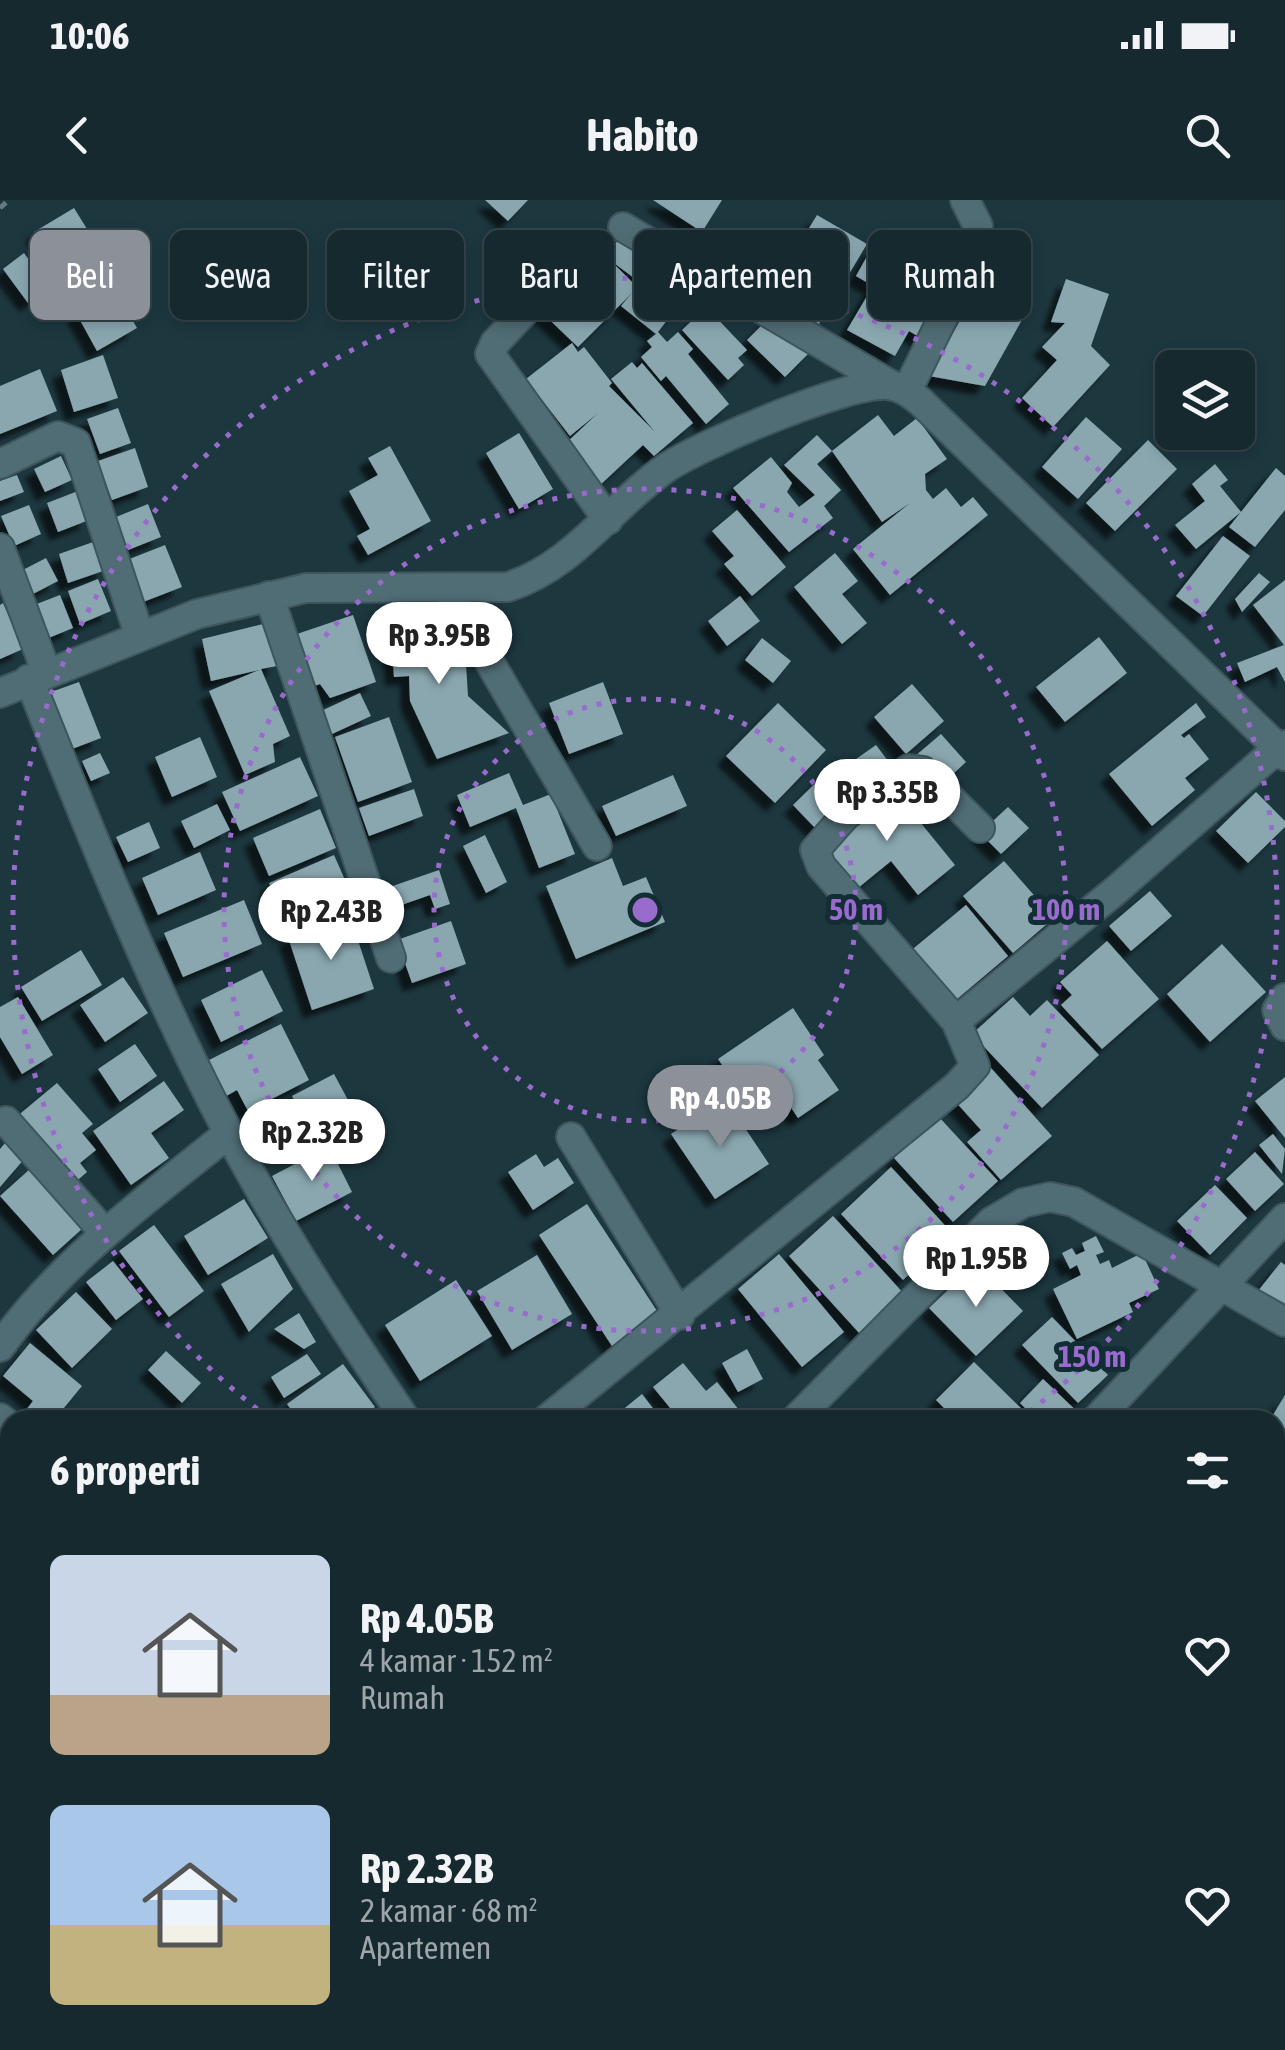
<!DOCTYPE html>
<html lang="id">
<meta charset="utf-8">
<style>
body{margin:0;font-family:"Asap Condensed",sans-serif;background:#1f3137;color:#f1f3f6;height:100vh;display:flex;flex-direction:column;font-size:38px;white-space:nowrap}
*{box-sizing:border-box;margin:0}
p{font-size:32px;color:#9ea6aa}
.icon{flex:none;width:55px;height:55px;fill:none;stroke:currentColor;stroke-width:2;stroke-linecap:round;stroke-linejoin:round}
.map{position:relative;flex:1;overflow:hidden}
.sheet{position:absolute;left:0px;top:1210px;width:1285px;height:640px;display:flex;flex-direction:column;background:#16292f;border-radius:30px 30px 0 0;box-shadow:0 5px 15px #0003,0 0 0 2px #35454b}
.sheet>*{flex:none}
.top-card{position:absolute;left:30px;top:30px;width:1225px;height:90px;display:flex;gap:20px}
.fabs{position:absolute;left:1155px;top:150px;display:grid;gap:20px}
.fabs a{display:grid;place-items:center;width:100px;height:100px;border-radius:15px;background:#16292f;box-shadow:0 5px 15px #0003,0 0 0 2px #35454b;font-size:50px}
.price{position:absolute;translate:-50% -85px;padding:0 22px;border-radius:35px;background:#fff;color:#222;font-size:32px;line-height:65px;filter:drop-shadow(0 2px 5px #0008)}
.price::after{content:'';position:absolute;left:50%;top:60px;width:30px;height:22px;margin-left:-15px;background:inherit;clip-path:polygon(0 0,100% 0,50% 100%)}
.price.current{background:#8c9099;color:#fff}
ul{padding:0;list-style:none}
li{display:flex;align-items:center;gap:30px;height:250px;padding:0 50px}
li span{display:grid;place-items:center;flex:none;width:280px;height:200px;border-radius:15px;color:#555}
li>.icon{margin-inline-start:auto}
span .icon{width:120px;height:120px;fill:#fffc;stroke-width:1}
li b{font-size:42px}
h2{display:flex;justify-content:space-between;align-items:center;height:120px;padding:0 50px;font-size:42px}
.pill{padding:0 35px;border-radius:15px;background:#16292f;box-shadow:0 5px 15px #0003,0 0 0 2px #35454b;font-size:35px;line-height:90px}
.pill.current{background:#8c9099;color:#fff}
.status{display:flex;justify-content:space-between;align-items:center;height:70px;padding:0 50px;background:#16292f;direction:ltr}
.status svg{height:28px;fill:currentColor}
header{display:flex;justify-content:space-between;align-items:center;height:130px;padding:0 50px;background:#16292f;font-size:45px;font-weight:700}
.map>svg:first-child{display:block}
.building{fill:#8aa7b0;filter:url(#shadow)}
.lines{fill:none;stroke-linecap:round;stroke-linejoin:round}
.minor-casing{stroke:#3e555c;stroke-width:32}
.tertiary-casing{stroke:#3e555c;stroke-width:32}
.path{stroke:#657b81;stroke-width:5;stroke-dasharray:8 8;stroke-linecap:butt}
.minor{stroke:#506c74;stroke-width:28}
.tertiary{stroke:#506c74;stroke-width:28}
.ring{fill:none;stroke:#996bcd;stroke-width:5;stroke-dasharray:5 10}
.centre{fill:#996bcd;stroke:#132d35;stroke-width:5}
.ring-label{font-size:30px;text-anchor:middle;font-weight:bold;fill:#996bcd;stroke:#132d35;stroke-width:10;stroke-linejoin:round;paint-order:stroke}
</style>
<div class="status"><b>10:06</b><svg viewBox="0 0 49 12"><path d="M0 12V9h3v3zM5 12V6h3v6zM10 12V3h3v9zM15 12V0h3v12zM26 1h20v11H26zM47 4h2v5h-2z"/></svg></div>
<header><svg class="icon" aria-label="back" viewBox="0 0 24 24"><path d="M15 5l-7 7 7 7"/></svg>Habito<svg class="icon" aria-label="search" viewBox="0 0 24 24"><circle cx="10" cy="10" r="6"/><path d="M15 15l6 6"/></svg></header>
<div class="map">
<svg width="1285" height="1850" viewBox="0 0 1285 1850">
<defs>
<filter id="shadow"><feDropShadow dx="-9" dy="9" stdDeviation="2.5" flood-color="#0009"/></filter>
</defs>
<rect width="100%" height="100%" fill="#1d373f"/>
<path class="building" d="M485 0H528L508 21Z
M653 0H722L702 32Z
M74 8 108 63 68 87 34 32Z
M817 15 867 44 819 124 800 112 810 96 801 91 824 51 803 38Z
M625 31 657 55 638 81 610 60 637 87 644 79 678 106 658 132 667 142 678 132 693 149 688 154 729 204 706 224 666 176 661 181 641 157 652 147 647 141 656 134 621 106 632 93 578 147 535 106 587 54 592 58 600 50 606 56Z
M878 45 951 87 921 138 909 131 895 156 847 130 873 86 856 76 871 49Z
M24 53 49 88 28 103 3 69Z
M664 53 699 80 681 104 645 78Z
M985 76 1032 102 985 186 929 176Z
M1066 79 1109 94 1091 146 1110 165 1053 227 1022 198 1057 160 1042 147 1065 123 1051 122Z
M114 88 137 128 97 151 75 111Z
M711 112 747 150 738 158 744 165 728 180 682 130 698 115 703 120Z
M771 116 809 153 785 177 747 140Z
M572 143 578 152 584 147 612 183 609 186 655 232 611 179 632 162 637 168 642 163 693 223 654 256 643 245 599 286 563 246 598 213 570 236 526 179Z
M103 155 118 198 74 212 61 170Z
M40 169 57 211 0 234V186Z
M118 208 131 243 100 254 87 219Z
M878 215 894 236 917 218 947 259 925 274 926 290 933 299 946 288 961 307 973 297 988 315 890 395 853 349 910 303 882 322 832 251Z
M1086 217 1122 249 1078 299 1042 267Z
M519 233 553 289 519 309 486 253Z
M817 235 832 251 817 264 841 290 824 306 833 318 789 352 733 288 771 257 792 283 787 292 799 307 815 295 784 265Z
M1148 240 1177 269 1115 331 1086 303Z
M390 246 431 321 368 355 357 336 370 329 349 291 378 275 368 258Z
M135 248 148 287 112 300 98 261Z
M61 256 72 280 45 292 34 269Z
M1215 264 1228 280 1220 286 1241 312 1196 349 1175 325 1205 301 1192 284Z
M1276 268 1285 276V310L1255 347 1229 327Z
M17 275 24 292 0 301V281Z
M78 291 89 320 58 332 47 303Z
M148 304 161 337 128 350 116 317Z
M29 305 41 334 14 346 1 316Z
M737 310 786 367 752 396 724 364 734 356 712 331Z
M1223 336 1250 356 1203 416 1176 396Z
M96 341 106 370 68 383 59 354Z
M165 345 182 387 143 402 127 360Z
M835 353 858 381 842 394 867 423 842 444 794 387Z
M46 358 58 381 31 395 19 372Z
M1259 373 1270 382 1242 412 1235 399Z
M98 379 111 411 80 424 68 391Z
M1285 380V482L1277 467 1245 482 1237 463 1284 445 1253 405Z
M60 395 73 428 46 439 34 405Z
M740 396 760 421 727 446 708 421Z
M3 403 23 449 0 459V405Z
M432 412 435 451 465 448 468 496 509 533 437 559 410 501 409 476 394 477 390 415Z
M353 415 376 482 330 498 320 484 303 490 294 435Z
M267 423 277 466 261 469 290 536 273 544 275 562 245 575 209 491 259 470 211 481 202 439Z
M1099 437 1127 473 1065 522 1036 487Z
M762 438 791 461 773 483 745 460Z
M79 482 101 538 72 549 51 492Z
M603 482 623 534 569 554 549 503Z
M912 484 944 521 906 554 874 517Z
M360 493 371 516 332 534 321 511Z
M778 503 826 550 775 603 726 556Z
M1196 503 1206 517 1181 535 1184 538 1189 534 1209 559 1185 578 1195 590 1152 626 1109 574Z
M389 517 412 582 358 602 335 537Z
M941 534 966 562 940 586 914 557Z
M200 537 217 577 172 597 155 557Z
M876 545 894 569 867 588 849 564Z
M100 553 110 573 91 581 82 561Z
M300 557 318 596 240 631 222 592Z
M831 568 856 594 817 630 793 605Z
M509 573 523 605 551 594 575 654 539 668 516 608 470 627 457 595Z
M673 575 687 606 616 636 602 606Z
M890 585 955 665 918 695 891 661 858 688 820 642Z
M414 589 423 616 369 636 359 608Z
M1256 592 1285 621V627L1248 663 1216 631Z
M217 604 230 630 194 648 181 621Z
M1008 607 1029 628 1001 654 980 633Z
M320 609 336 648 269 676 253 638Z
M149 622 160 648 128 662 116 637Z
M485 635 507 682 486 693 463 646Z
M200 652 216 690 158 715 142 678Z
M334 655 353 698 288 726 269 683Z
M612 658 623 686 646 677 665 722 576 759 546 686Z
M1004 661 1054 718 1013 753 963 696Z
M439 670 450 704 435 709 430 695 390 709 384 689Z
M1150 691 1172 716 1131 751 1109 726Z
M244 700 262 744 183 777 164 733Z
M966 705 1008 756 951 804 908 753Z
M350 716 374 789 312 810 288 737Z
M451 721 466 764 412 783 397 740Z
M1107 741 1159 799 1102 849 1061 805 1072 795 1060 782Z
M1222 744 1266 792 1210 842 1167 794Z
M81 750 102 785 42 821 21 787Z
M262 770 283 811 221 842 201 800Z
M123 777 148 813 105 842 80 805Z
M18 797 53 855 22 874 0 837V807Z
M1013 797 1030 816 1047 800 1099 855 1042 908 972 834Z
M793 808 824 855 818 860 839 890 798 918 790 906 781 912 775 903 757 916 718 859Z
M281 824 309 880 248 911 237 890 219 900 201 864Z
M135 844 157 876 120 902 98 869Z
M991 868 1052 936 1001 980 967 942 981 930 954 900Z
M334 874 348 900 306 922 292 896Z
M1285 877V938L1255 901Z
M164 881 184 910 151 933 169 958 131 985 93 931Z
M57 883 93 924 82 933 96 950 80 963 87 972 72 985 15 918Z
M719 902 735 926 741 922 769 964 715 999 671 934Z
M939 917 998 981 953 1022 894 958Z
M1273 934 1285 949 1282 974 1259 945Z
M6 942 25 958 0 987V949Z
M329 946 352 992 296 1021 272 976Z
M1255 952 1284 984 1255 1011 1226 979Z
M536 954 544 967 558 958 574 983 533 1010 508 972Z
M891 967 953 1034 903 1080 841 1014Z
M30 969 83 1028 53 1055 0 996Z
M1215 985 1247 1018 1210 1055 1177 1021Z
M244 999 268 1038 208 1075 184 1036Z
M587 1004 659 1114 612 1146 539 1035Z
M833 1016 905 1095 861 1135 789 1056Z
M154 1025 204 1091 169 1117 119 1051Z
M1096 1036 1104 1052 1096 1055 1100 1064 1109 1060 1112 1068 1142 1053 1159 1089 1129 1103 1133 1112 1077 1139 1053 1089 1081 1075 1077 1065 1070 1069 1062 1053 1072 1048 1076 1055 1085 1051 1082 1043Z
M273 1054 293 1089 249 1132 221 1084Z
M779 1054 844 1132 802 1167 738 1089Z
M537 1055 572 1114 512 1150 477 1091Z
M113 1061 143 1099 116 1120 86 1082Z
M1281 1062 1285 1065V1112L1258 1091Z
M976 1063 1023 1111 976 1156 929 1108Z
M456 1080 492 1136 420 1181 385 1125Z
M76 1092 112 1129 72 1168 36 1130Z
M299 1113 316 1142 304 1149 274 1129Z
M1052 1117 1108 1175 1078 1203 1022 1145Z
M30 1143 82 1186 54 1220H31L23 1214 33 1201 3 1176Z
M747 1149 763 1179 738 1192 722 1163Z
M166 1151 201 1183 182 1203 148 1170Z
M307 1154 321 1174 284 1198 271 1177Z
M974 1162 1033 1220H956L936 1200Z
M683 1163 706 1191 717 1182 739 1210 726 1220H680L653 1187Z
M343 1164 375 1207 358 1220H299L287 1204Z
M1043 1179 1086 1220H1037L1020 1203Z
M642 1194 662 1220H610Z
M1285 1195V1230L1270 1220Z
M0 1235 10 1243V1314L0 1306Z
M31 1840H56L67 1850H21Z
M380 1840H457L448 1850H391Z"/>
<g class="lines">
<defs>
<path id="minor" d="M623 27 891 185
M578 54 495 143 490 154 608 320
M907 191 975 52 978 26 965 0
M0 264 58 236 76 243 139 434
M0 348 46 471
M447 389 597 646
M269 396 391 758
M29 479C86 622 143 765 213 903 269 1013 337 1118 406 1220
M1285 798 1277 810 1285 826
M956 821 821 666 815 650 846 615 909 569 923 571 980 628
M6 921 105 1033
M571 937 680 1115
M0 1147C61 1061 147 999 229 933
M0 1218 10 1226
M546 1220 957 886 975 866 956 821 1115 691 1278 548 1285 556
M795 1220 991 1022 1023 1003 1050 997 1074 1002 1285 1122
M1096 1220 1285 1018
M1275 1649 1285 1647
M0 1712 10 1723
M132 1840 143 1850
M164 1850 173 1840
M497 1850 506 1840"/>
<path id="tertiary" d="M0 493 197 414 306 388 508 387C575 365 610 307 666 268 700 245 850 181 888 185 901 186 911 194 921 202L1278 548 1285 545"/>
</defs>
<use href="#minor" class="minor-casing"/>
<use href="#tertiary" class="tertiary-casing"/>
<path class="path" d="M0 8 9 0"/>
<use href="#minor" class="minor"/>
<use href="#tertiary" class="tertiary"/>
</g>
<g class="ring">
<circle cx="645" cy="710" r="211"/>
<circle cx="645" cy="710" r="421"/>
<path d="M269 1218A632 632 0 1 1 1021 1218"/>
</g>
<circle cx="645" cy="710" r="15" class="centre"/>
<g class="ring-label">
<text x="856" y="720">50 m</text>
<text x="1066" y="720">100 m</text>
<text x="1092" y="1167">150 m</text>
</g>
</svg>
<div class="fabs">
<a><svg class="icon" aria-label="layers" viewBox="0 0 24 24"><path d="M12 4l9 5-9 5-9-5zM3 14l9 5 9-5"/></svg></a>
</div>
<b class="price" style="left:439px;top:487px">Rp 3.95B</b>
<b class="price" style="left:887px;top:644px">Rp 3.35B</b>
<b class="price" style="left:331px;top:763px">Rp 2.43B</b>
<b class="price current" style="left:720px;top:950px">Rp 4.05B</b>
<b class="price" style="left:312px;top:984px">Rp 2.32B</b>
<b class="price" style="left:976px;top:1110px">Rp 1.95B</b>
<div class="top-card">
<a class="pill current">Beli</a>
<a class="pill">Sewa</a>
<a class="pill">Filter</a>
<a class="pill">Baru</a>
<a class="pill">Apartemen</a>
<a class="pill">Rumah</a>
</div>
<section class="sheet">
<h2>6 properti<svg class="icon" aria-label="filters" viewBox="0 0 24 24"><path d="M4 7h16M4 17h16"/><circle cx="9" cy="7" r="2"/><circle cx="15" cy="17" r="2"/></svg></h2>
<ul>
<li><span style="background:linear-gradient(#c9d6e8 70%,#b9a48a 0)"><svg class="icon" aria-label="home" viewBox="0 0 24 24"><path d="M3 11l9-7 9 7M6 9v11h12V9"/></svg></span><div><b>Rp 4.05B</b><p>4 kamar · 152 m²</p><p>Rumah</p></div><svg class="icon" aria-label="heart" viewBox="0 0 24 24"><path d="M12 20l-8-8c-3-5 5-10 8-4 3-6 11-1 8 4z"/></svg></li>
<li><span style="background:linear-gradient(#a9c7e8 60%,#c2b280 0)"><svg class="icon" aria-label="home" viewBox="0 0 24 24"><path d="M3 11l9-7 9 7M6 9v11h12V9"/></svg></span><div><b>Rp 2.32B</b><p>2 kamar · 68 m²</p><p>Apartemen</p></div><svg class="icon" aria-label="heart" viewBox="0 0 24 24"><path d="M12 20l-8-8c-3-5 5-10 8-4 3-6 11-1 8 4z"/></svg></li>
</ul>
</section>
</div>
